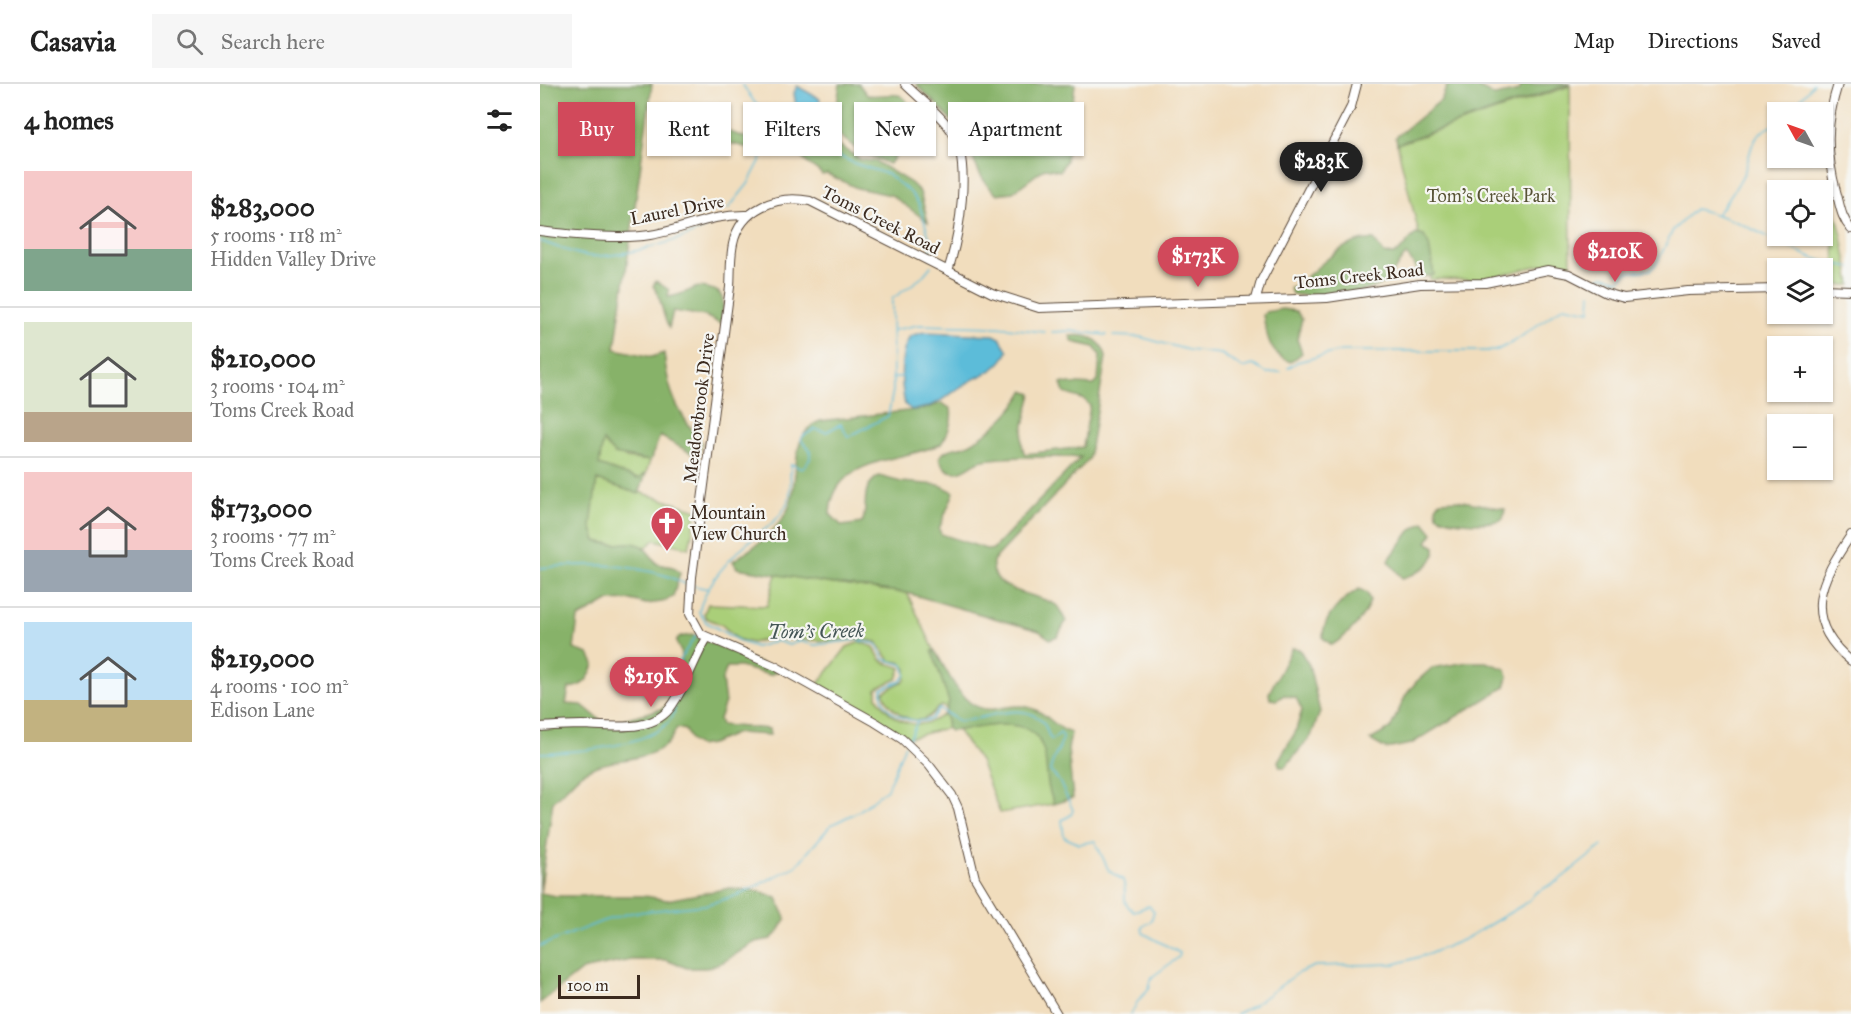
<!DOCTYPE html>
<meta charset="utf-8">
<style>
body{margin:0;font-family:"IM FELL Great Primer",serif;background:#f6f6f6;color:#222;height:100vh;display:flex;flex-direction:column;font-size:22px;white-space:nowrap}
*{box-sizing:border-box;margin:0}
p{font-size:20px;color:#767676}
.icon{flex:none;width:33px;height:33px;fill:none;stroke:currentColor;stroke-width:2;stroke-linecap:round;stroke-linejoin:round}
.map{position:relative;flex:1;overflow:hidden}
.side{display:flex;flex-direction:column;background:#fff;width:540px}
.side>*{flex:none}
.guide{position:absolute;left:18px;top:18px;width:570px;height:54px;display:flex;gap:12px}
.needle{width:39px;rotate:310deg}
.buttons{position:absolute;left:1227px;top:18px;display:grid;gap:12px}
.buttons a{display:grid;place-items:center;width:66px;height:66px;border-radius:0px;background:#fff;box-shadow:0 2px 4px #0004;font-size:30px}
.scale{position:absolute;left:18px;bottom:15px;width:82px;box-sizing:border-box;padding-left:6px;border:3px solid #3b2a1e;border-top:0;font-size:16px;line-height:21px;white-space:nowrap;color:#3b2a1e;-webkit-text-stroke:4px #f6f6f2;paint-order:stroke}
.price{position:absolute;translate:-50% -51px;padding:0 14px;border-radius:21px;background:#d1495b;color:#fff;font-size:20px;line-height:39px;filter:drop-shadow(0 2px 3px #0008)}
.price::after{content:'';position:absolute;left:50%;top:36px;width:18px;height:14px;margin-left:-9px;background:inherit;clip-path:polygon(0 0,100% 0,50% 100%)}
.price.on{background:#222;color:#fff}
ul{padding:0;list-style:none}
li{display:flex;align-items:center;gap:18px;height:150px;padding:0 24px}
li+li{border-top:2px solid #e0e0e0}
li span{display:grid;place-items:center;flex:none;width:168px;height:120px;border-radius:0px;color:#555}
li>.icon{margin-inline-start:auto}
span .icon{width:72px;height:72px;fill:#fffc;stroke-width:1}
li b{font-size:26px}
h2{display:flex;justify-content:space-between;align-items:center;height:72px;padding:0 24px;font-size:26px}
.tag{padding:0 21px;border-radius:0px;background:#fff;box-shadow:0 2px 4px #0004;font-size:21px;line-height:54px}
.tag.on{background:#d1495b;color:#fff}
header{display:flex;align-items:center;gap:36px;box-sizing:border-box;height:84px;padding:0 30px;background:#fff;border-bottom:2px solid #e0e0e0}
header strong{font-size:28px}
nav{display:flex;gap:33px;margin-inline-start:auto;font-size:21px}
.search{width:420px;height:54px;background:#f6f6f6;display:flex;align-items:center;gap:15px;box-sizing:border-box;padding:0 21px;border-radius:0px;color:#767676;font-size:22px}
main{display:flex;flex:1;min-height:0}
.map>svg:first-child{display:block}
.green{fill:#aacf79;stroke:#727c4c;stroke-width:1.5}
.forest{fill:#87b269;stroke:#616e44;stroke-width:1.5;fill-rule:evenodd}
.water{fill:#5bbcd9;stroke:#4b737c;stroke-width:1.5}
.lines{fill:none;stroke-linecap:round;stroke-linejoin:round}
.stream{stroke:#5bbcd9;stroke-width:1.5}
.minor-casing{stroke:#564536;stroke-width:10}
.minor{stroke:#fff;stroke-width:8}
.labels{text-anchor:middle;stroke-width:4.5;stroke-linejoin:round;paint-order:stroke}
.park-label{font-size:18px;fill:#575335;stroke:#f6f6f2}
.street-label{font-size:18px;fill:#3b2a1e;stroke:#f6f6f2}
.poi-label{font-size:18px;fill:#3b2a1e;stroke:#f6f6f2;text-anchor:start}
.water-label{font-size:20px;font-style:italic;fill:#455656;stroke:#f6f6f2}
</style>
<header>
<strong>Casavia</strong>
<div class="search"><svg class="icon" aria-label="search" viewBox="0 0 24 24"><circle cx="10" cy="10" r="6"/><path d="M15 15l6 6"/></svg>Search here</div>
<nav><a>Map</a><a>Directions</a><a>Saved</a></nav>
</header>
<main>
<section class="side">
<h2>4 homes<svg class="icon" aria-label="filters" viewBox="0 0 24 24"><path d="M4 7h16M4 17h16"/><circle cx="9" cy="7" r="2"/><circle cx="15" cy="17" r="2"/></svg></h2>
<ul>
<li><span style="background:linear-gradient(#f6c9c9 65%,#7fa58c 0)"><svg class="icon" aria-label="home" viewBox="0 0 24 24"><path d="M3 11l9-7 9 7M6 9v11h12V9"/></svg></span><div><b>$283,000</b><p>5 rooms · 118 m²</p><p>Hidden Valley Drive</p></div></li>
<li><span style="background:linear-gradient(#dfe7d0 75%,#b9a48a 0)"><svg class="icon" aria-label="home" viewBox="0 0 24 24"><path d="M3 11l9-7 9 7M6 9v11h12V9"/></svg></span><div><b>$210,000</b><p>3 rooms · 104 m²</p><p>Toms Creek Road</p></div></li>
<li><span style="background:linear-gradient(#f6c9c9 65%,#9aa5b1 0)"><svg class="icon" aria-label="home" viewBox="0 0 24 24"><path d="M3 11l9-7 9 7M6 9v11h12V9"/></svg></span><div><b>$173,000</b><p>3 rooms · 77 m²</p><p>Toms Creek Road</p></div></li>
<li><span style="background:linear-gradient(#bfe0f5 65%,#c2b280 0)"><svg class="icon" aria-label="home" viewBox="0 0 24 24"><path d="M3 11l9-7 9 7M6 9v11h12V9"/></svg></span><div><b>$219,000</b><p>4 rooms · 100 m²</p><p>Edison Lane</p></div></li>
</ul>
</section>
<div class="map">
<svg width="1311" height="930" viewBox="0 0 1311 930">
<rect width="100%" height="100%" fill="#f6f6f2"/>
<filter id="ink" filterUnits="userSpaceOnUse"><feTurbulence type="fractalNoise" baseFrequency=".0167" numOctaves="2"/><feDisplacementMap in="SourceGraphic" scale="12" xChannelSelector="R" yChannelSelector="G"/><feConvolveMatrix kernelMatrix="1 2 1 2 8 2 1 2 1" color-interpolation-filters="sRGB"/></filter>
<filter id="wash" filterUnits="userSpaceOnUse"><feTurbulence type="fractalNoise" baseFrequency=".008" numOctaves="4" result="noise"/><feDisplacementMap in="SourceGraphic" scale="24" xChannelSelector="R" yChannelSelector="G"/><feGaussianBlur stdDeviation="1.35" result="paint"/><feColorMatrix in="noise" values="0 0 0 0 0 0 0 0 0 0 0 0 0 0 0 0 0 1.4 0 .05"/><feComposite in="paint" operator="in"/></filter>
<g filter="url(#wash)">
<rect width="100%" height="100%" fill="#f1ddbd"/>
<path class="green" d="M1030 2 1031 187 1001 181 940 196 890 195 857 60Z
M1292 117 1301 147 1311 201H1296Z
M0 323 53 339 86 374 110 377 106 389 98 395 87 392 57 395 157 426 149 464 115 456 106 463C88 455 76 464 56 457Z
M236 490 287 499 367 509 420 620 407 625 402 622C394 624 395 629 388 633 371 644 348 624 343 608L365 596 366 585 360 578 350 577 337 558 315 554 290 557 230 554 212 559 197 555 182 541 166 534 164 530 168 520 227 522Z
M320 558 334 563C343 584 346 577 361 584L357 595 337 604V613C353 639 379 649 404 630L413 638 477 634 508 662 514 720 460 729 440 677 414 642 368 654 277 601 307 563Z"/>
<path class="forest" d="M0 0H112L75 265 112 273 124 269C128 310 137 327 162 359L158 373 120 352 110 377 74 370 63 357 59 381 98 395 106 389 99 410 57 396 51 441 56 457C89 468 93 443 117 480L133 483 140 489 133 513 122 518 106 520 91 516 68 517 38 534 34 565 49 570 54 580C49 595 45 602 29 604L26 620 42 621 65 640 121 625 131 618 141 589V568L136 558 139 553 152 551 238 587 230 591 200 583H187L182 596 185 618 179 635 181 641 229 645 230 651 197 649 171 660 158 662 151 657 145 646 137 644C134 649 131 656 127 660 108 677 74 674 52 684 34 691 27 706 13 717L0 809 16 812H105L127 816 190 804 222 808 237 814 246 835 239 847 231 855 215 858 183 878 166 884H147L126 876H91L42 886 0 919Z
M300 0H319L327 11C349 14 367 0 371 32 358 45 363 68 349 80L318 66 293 46Z
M376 0H535L526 76 520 87 505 84 473 108 456 110C434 90 435 72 421 49 409 30 391 16 376 0ZM526 23C529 43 515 54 500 65L497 64 495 55 504 28 512 23Z
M908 0H932L955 12 979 7 982 0H1031L857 60 856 53 901 16Z
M252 32 262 37 321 76 335 77 371 99 380 108 388 138 351 111 317 104 287 90 282 91C278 85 272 83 267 79 254 67 240 48 252 32Z
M174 42 215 57 217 66 157 51 164 43Z
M876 150 884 152 889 161 894 191 883 193C875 188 874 177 866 171 858 178 853 193 844 199 826 211 772 214 752 210L750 204 759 199C780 183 806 152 834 156L844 170C863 173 863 159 876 150Z
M116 197 129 206 128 213C139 212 146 208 155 204 160 202 165 204 170 205 188 207 183 226 181 240L165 232 133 227 129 244C121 230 123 215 113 202Z
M742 225 756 227 762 235 757 255 762 269 751 278C730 273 726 250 723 231L726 228Z
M530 252C548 250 562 255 566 273L549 375 453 477C449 509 495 508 516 521 520 524 523 533 526 537L518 552 510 555 499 547 367 509 287 499 197 484 193 477C213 464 236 449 247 427 262 399 246 350 280 337L384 325 402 319 411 325C413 338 408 350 401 360 362 378 292 372 290 430L302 442 322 439C330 419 318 405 339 392L361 398 400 401 414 408 399 445 401 450 449 466 453 465 541 373C509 374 476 371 444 376 433 377 426 389 415 388 406 388 402 381 399 374 407 361 420 366 431 359 453 346 472 329 484 307L492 310C488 325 477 358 485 370L543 363 550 322 545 316 524 309 521 299 554 301 558 297 560 271 554 263 533 258Z
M917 416 965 425 963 435C948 441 911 440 897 431L896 423 900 417Z
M884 438 893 449 887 458 895 463C898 479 875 491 862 494L848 477 870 447Z
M819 505 827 509 830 517C825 534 807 552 792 561L783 554C782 533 803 515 819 505Z
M752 564 759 565 769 581 780 628 771 652 745 683H740L738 677 755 649 762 626 756 614 744 611 737 616 730 615 729 609Z
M394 566C409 587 421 629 454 625 469 623 481 619 496 626 509 632 517 645 531 649L528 665 533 714 514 720C506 701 508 693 505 674 498 623 441 646 410 647L406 644 407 637 404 630 409 618 392 567Z
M928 578H946L966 585 968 593 965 603 871 660 846 665 830 656 850 645 866 611 876 598 892 584Z"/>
<path class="water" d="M257 2 280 15 277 30 266 31 256 23 254 9Z
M384 248 454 251 460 254 468 267C458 287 444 289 427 299 408 311 396 324 372 326L365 321C361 300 358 271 370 252Z"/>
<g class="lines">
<path class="stream" d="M202 0 215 19 243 33 277 62 316 80 347 90 370 108 379 120 390 156 391 174
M1250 28 1273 0
M188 125 208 100 243 33
M1177 130C1186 118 1200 100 1205 86 1213 63 1209 49 1238 40
M0 157C15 162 33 170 49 172 79 174 150 156 174 138
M391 182 381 194 352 215 353 307 348 332 308 353 301 340 286 348 275 345 263 352 261 356 270 366V375L262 385 251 380C249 392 253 405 248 417 240 437 222 447 206 460 186 478 165 501 159 528L166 538 201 558 216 563 237 557 249 561 258 557 275 561 317 556 336 560 344 575 363 581 366 591 360 597 342 605C338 629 373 642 391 635L399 625 419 637C443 637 485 614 504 640 508 645 507 652 512 656L520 649 523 652C524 659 512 673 510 687L519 697 533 726 531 731 522 736 524 753 539 760 555 757 569 787 583 796C588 809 579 819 594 827L609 822 614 827 611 837 602 843 603 849 640 869 639 873 612 893 609 904 598 917 591 930
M1057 195 1064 192 1079 196 1088 188 1110 186 1117 179 1133 146 1155 125C1196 133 1229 155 1266 171 1280 178 1296 180 1311 183
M354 246 378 241 458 243 505 248
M512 248 530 247 567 251
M573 252 600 253 648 266 681 270 703 284 713 281 727 289 741 288
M748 284 757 278 801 267H955L975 257 1024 222 1050 227 1051 209
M352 295 362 292
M0 484C44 479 84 479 127 492 134 494 141 499 149 501
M154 502 169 505
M134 612C131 587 143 569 158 549
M368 657 377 638
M0 669C29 669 134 662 135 623
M0 862 63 837 90 829 165 821 198 811 256 782 291 741 319 727 347 705 365 661
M696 930 714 921 758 889 775 882 855 880 889 870 925 855 988 818 995 809 1018 797 1062 762"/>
</g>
</g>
<g filter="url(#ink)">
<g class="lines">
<defs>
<path id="minor" d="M365 0C380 15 399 29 411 46 433 77 419 152 408 187
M1298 0C1286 37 1286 70 1296 107 1300 121 1301 134 1311 145
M0 147C32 151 78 156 110 151 147 145 169 130 208 131
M1282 205 1311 206
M716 215 721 197 811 23 817 0
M1311 451C1280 497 1260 535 1311 577
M0 643C14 642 28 641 42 641 72 642 114 650 133 620 147 600 154 575 167 554
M517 930 435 794 418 724 412 711 389 681 362 655 335 638 235 582 161 550 150 530 152 493 190 203C191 189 190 174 193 160 200 125 237 110 270 117L452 209 499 224 787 214 880 200 945 199 1008 186 1029 190 1066 209 1084 214 1148 207 1238 205"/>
</defs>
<use href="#minor" class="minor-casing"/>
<use href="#minor" class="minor"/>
</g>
</g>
<defs>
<symbol id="church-pin" viewBox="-11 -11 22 30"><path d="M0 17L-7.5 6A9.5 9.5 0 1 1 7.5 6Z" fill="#d1495b" stroke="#f6f6f2"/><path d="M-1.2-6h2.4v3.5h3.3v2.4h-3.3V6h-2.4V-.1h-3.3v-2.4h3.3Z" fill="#fff"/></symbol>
</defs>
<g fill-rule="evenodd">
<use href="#church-pin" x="108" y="420" width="38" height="52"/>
</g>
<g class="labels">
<g class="park-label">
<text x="951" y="118">Tom's Creek Park</text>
</g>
<g class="street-label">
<text transform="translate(137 126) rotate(-11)" y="6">Laurel Drive</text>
<text transform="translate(341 136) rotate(27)" y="6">Toms Creek Road</text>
<text transform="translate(819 192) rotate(-6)" y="6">Toms Creek Road</text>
<text transform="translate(159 324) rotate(-83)" y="6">Meadowbrook Drive</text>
</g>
<g class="poi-label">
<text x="150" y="435">Mountain<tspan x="150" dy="21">View Church</tspan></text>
</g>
<g class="water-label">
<text transform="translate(276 547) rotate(-1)" y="7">Tom's Creek</text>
</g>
</g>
</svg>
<div class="buttons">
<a><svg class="needle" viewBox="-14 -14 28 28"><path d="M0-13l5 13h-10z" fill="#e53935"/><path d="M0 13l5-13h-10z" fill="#767676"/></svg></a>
<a><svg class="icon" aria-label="locate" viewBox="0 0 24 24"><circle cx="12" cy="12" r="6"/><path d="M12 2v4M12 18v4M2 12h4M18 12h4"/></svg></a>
<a><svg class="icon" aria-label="layers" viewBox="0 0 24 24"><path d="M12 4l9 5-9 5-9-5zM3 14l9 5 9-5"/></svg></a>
<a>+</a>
<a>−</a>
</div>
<div class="scale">100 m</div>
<b class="price on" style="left:781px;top:109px">$283K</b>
<b class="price" style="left:1075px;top:199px">$210K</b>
<b class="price" style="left:658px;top:204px">$173K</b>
<b class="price" style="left:111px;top:624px">$219K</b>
<div class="guide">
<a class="tag on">Buy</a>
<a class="tag">Rent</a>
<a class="tag">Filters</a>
<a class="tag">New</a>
<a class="tag">Apartment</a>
</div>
</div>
</main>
